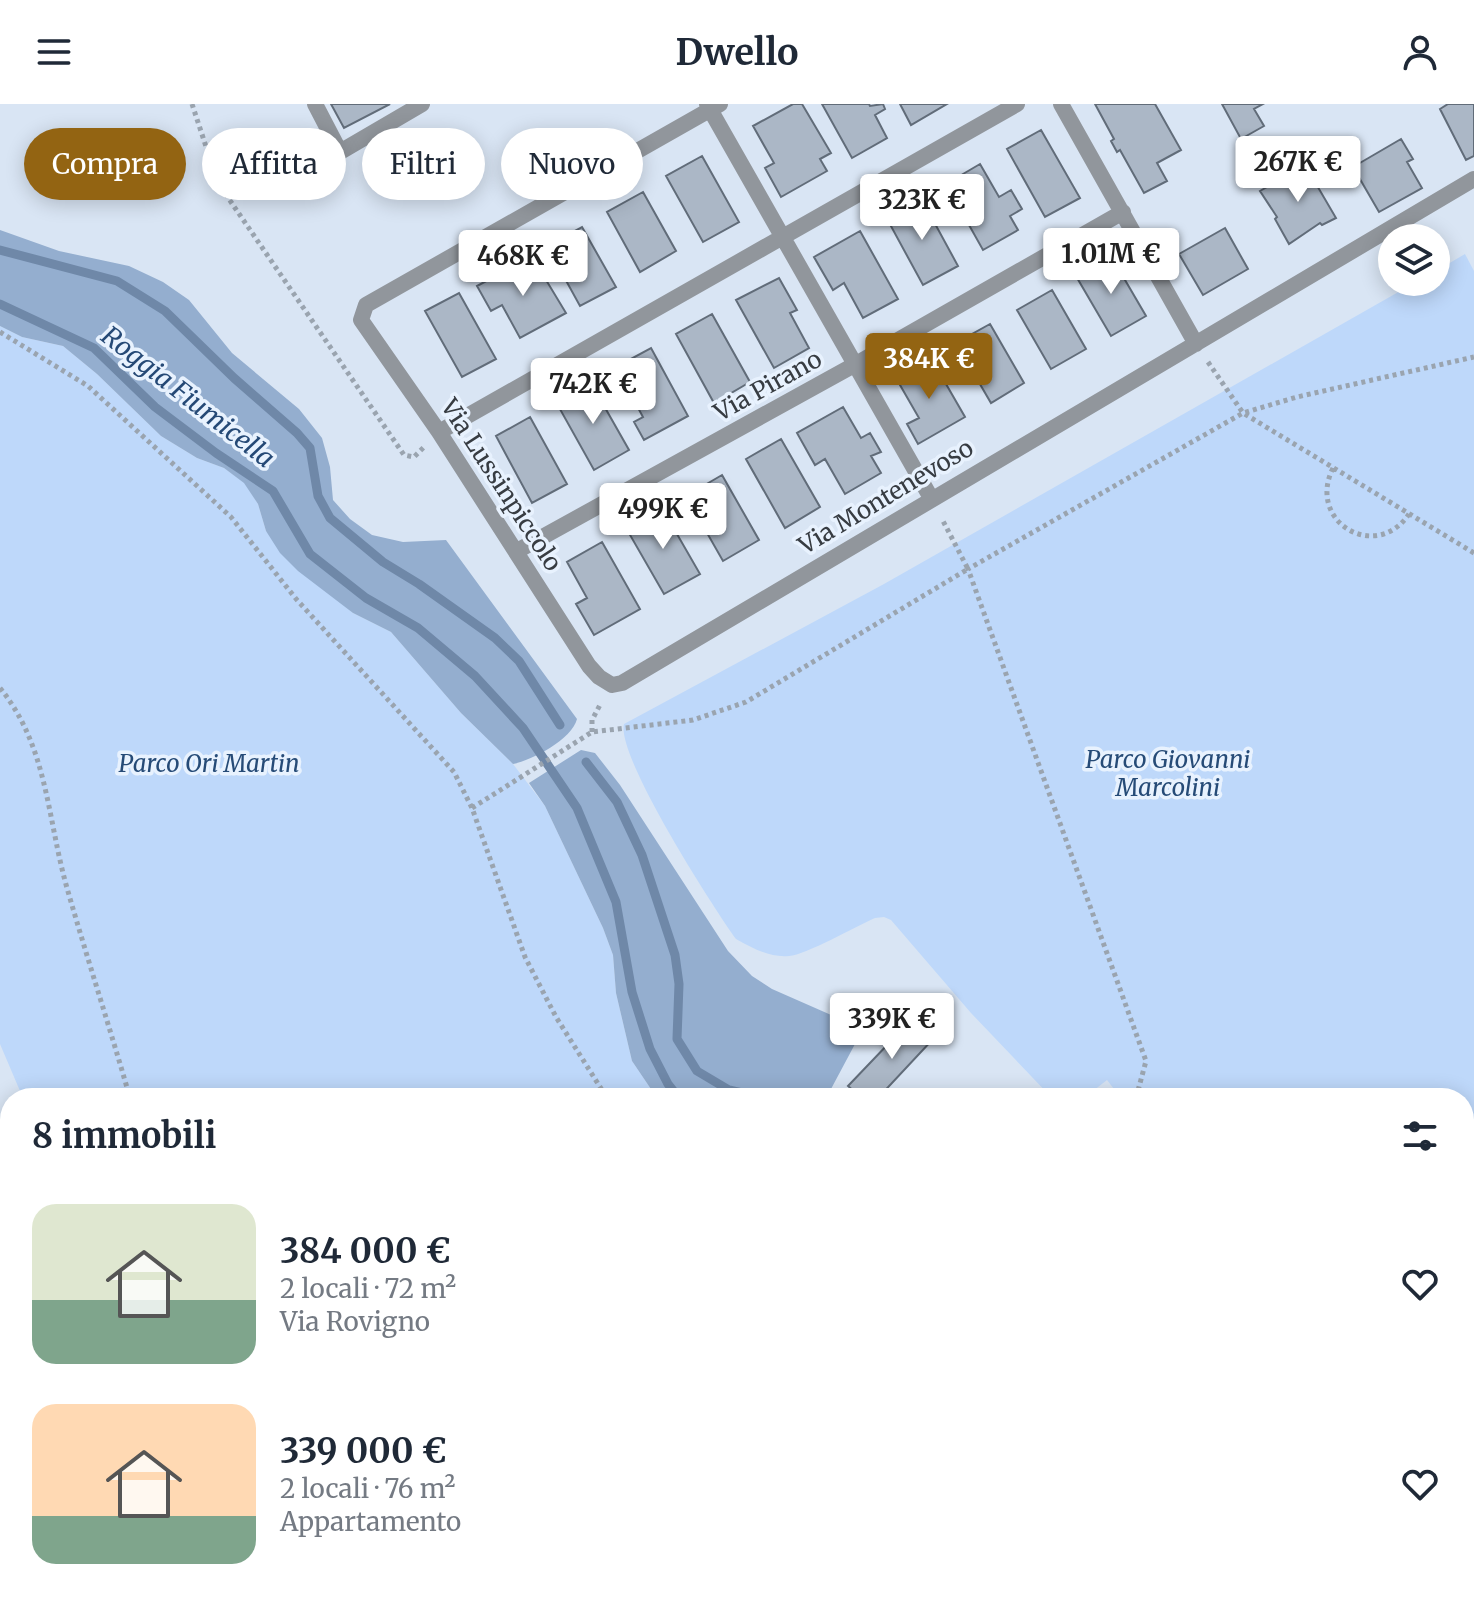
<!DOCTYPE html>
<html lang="it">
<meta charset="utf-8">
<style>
body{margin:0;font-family:Merriweather,serif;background:#f6f6f7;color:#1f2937;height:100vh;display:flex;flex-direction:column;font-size:30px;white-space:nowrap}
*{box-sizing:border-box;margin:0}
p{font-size:26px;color:#747a83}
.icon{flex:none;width:44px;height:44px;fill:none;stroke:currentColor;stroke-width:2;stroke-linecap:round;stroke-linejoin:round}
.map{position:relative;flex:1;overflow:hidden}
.side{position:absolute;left:0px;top:984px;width:1474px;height:514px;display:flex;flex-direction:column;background:#fff;border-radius:32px 32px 0 0;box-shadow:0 4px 20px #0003}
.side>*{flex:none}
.guide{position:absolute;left:24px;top:24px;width:800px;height:72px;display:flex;gap:16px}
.fabs{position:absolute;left:1378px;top:120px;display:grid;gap:16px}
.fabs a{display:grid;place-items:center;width:72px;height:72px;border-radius:50%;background:#fff;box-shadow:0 4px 20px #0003;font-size:40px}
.price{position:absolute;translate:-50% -68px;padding:0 18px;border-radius:8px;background:#fff;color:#222;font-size:26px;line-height:52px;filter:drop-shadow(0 2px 4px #0008)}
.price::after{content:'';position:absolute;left:50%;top:48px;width:24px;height:18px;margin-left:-12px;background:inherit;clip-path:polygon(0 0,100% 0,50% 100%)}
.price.on{background:#936412;color:#fff}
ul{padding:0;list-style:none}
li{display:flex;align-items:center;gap:24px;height:200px;padding:0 32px}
li span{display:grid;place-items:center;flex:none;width:224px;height:160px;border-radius:24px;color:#555}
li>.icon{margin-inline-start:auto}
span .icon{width:96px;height:96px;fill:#fffc;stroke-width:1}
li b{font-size:34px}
h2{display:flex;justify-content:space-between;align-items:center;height:96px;padding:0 32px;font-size:34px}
.tag{padding:0 28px;border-radius:36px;background:#fff;box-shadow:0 4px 20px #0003;font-size:28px;line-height:72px}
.tag.on{background:#936412;color:#fff}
header{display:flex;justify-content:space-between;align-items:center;height:104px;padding:0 32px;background:#fff;font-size:36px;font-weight:700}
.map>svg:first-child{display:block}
.built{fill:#c8d9ee}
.green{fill:#bed8fa}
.forest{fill:#94aecf}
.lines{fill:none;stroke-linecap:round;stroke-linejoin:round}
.stream{stroke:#6f88a8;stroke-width:9}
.building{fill:#abb7c6;stroke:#616c79;stroke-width:2}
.path{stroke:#9aa4af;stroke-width:5;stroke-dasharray:4 4;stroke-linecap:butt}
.street{stroke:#91969c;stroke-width:16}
.highway{stroke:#37414d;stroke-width:24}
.labels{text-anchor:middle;stroke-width:7;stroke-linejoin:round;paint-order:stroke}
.street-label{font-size:24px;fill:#373c42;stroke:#e8f2fe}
.park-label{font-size:24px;font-style:italic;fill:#264b77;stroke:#e8f2fe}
.water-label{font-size:26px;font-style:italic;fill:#254976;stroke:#e8f2fe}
</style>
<header><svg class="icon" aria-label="menu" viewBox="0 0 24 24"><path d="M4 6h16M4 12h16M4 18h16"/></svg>Dwello<svg class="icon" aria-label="person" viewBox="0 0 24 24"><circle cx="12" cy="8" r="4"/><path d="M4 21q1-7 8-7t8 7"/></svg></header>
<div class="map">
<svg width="1474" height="1497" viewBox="0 0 1474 1497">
<rect width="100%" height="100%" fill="#d9e5f4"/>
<path class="built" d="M1474 1306V1410L1464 1391V1311Z
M1474 1434V1497H1062L1079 1488H1464V1440Z
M220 1488H597L607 1497H223Z"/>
<path class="green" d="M1465 150 1474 167V1121L1464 1125V994H1121L1107 976 1084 994H1052L971 909 891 816 884 813 875 814C856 822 806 851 789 852 770 854 752 844 736 835 713 803 616 652 624 620L884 480 1416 178H1436V167Z
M0 222 22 233 63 242 97 270 161 332 197 354 224 364 245 379 258 400 266 427 353 509 391 528 461 609 513 660 545 702 603 824 613 851 616 889 632 957 657 994H23L0 940Z
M0 1258 10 1282V1406L0 1381Z
M0 1428 10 1455V1488H22L26 1497H0Z
M597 1488H1079L1062 1497H607Z"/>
<path class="forest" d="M0 126 59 147 129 162 163 178 189 196 232 249 299 305 322 334 330 363 333 396 350 415 372 431 403 438 446 436 577 615C572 635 533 656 513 660L461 609 391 528 353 509 298 467 280 449 266 427 258 400 244 379 224 364 197 354 161 332 97 270 63 242 22 233 0 222Z
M581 646 595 649 620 681 728 847 752 872 772 885 863 925 831 985 816 994H657L632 957 616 889 613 851 603 824 545 702 529 679Z
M1474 1160V1306L1464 1311V1164Z"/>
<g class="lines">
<path class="stream" d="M0 146 117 177 165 207 234 274 297 329 310 344 318 392 330 414 383 458 419 480 495 534 519 557 560 621
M0 200 94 244 155 303 216 349 273 387 310 450 366 494 418 524 475 572 523 624 577 704 616 798 632 888 650 945 668 980 679 994
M586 658 617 698 642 751 675 851 679 880 677 935 697 967 729 986 765 994"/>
</g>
<path class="building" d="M331 0H390L344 24Z
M793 0H802L831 49 820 55 827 67 781 93 765 64 774 59 753 22Z
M822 0H869L870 2 883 0 885 5 875 11 887 34 852 54Z
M900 0H947L911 21Z
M1095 0H1155L1181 46 1157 59 1167 77 1144 89 1120 46 1117 48 1111 37 1114 35Z
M1222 0H1263L1254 5 1264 22 1241 35Z
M1448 0H1474V52L1466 56 1440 5Z
M1041 26 1080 94 1045 113 1007 45Z
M1401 35 1413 55 1407 58 1422 84 1379 108 1353 63Z
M702 52 739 118 703 138 666 72Z
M980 60 999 93 1011 86 1022 105 1010 112 1018 126 983 146 946 80Z
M1305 61 1336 114 1322 121 1320 119 1289 140 1275 115 1277 113 1260 87Z
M643 88 676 147 640 168 607 108Z
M921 94 958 162 923 181 886 113Z
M582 123 616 183 580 202 547 142Z
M1225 124 1248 165 1203 191 1179 150Z
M860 127 898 195 863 214 844 179 833 186 814 153Z
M1111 152 1146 212 1111 232 1076 172Z
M522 158 527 166 537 161 566 209 520 234 502 201 491 207 477 182Z
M779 174 797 206 790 209 809 244 774 264 736 196Z
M1052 186 1086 245 1051 265 1017 206Z
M459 189 496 255 462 273 425 207Z
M712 210 750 278 714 299 676 230Z
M990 220 1024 279 991 299 956 239Z
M651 244 688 312 644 336 634 318 643 313 616 263Z
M931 254 965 313 918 340 907 320 919 314 896 274Z
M591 279 629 346 594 366 556 298Z
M843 303 861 334 870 329 881 348 871 352 881 369 845 390 825 355 815 361 797 329Z
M530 313 567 380 532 399 496 332Z
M781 335 820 403 785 424 746 355Z
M722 371 759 436 723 457 686 392Z
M662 404 700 470 664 490 626 424Z
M602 438 640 505 594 531 576 500 587 494 567 458Z
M913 914 934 934 878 994H862L848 982Z
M1474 1457V1497H1396L1414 1488H1464V1462Z
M453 1488H551L556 1497H458Z
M1163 1488H1301L1306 1497H1146Z"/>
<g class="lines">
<path class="path" d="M192 0 218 79 404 351 414 353 424 343
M0 228 88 282 231 413 297 496 454 668 472 704 525 853 556 913 607 994
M1208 258 1243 309 1474 449
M1333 364C1306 418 1376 459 1409 410
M0 584C48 643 47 714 67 784 87 854 110 924 130 994
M592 628V616L601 599
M472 704 592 628 693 616 746 598 968 465 942 415
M1136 994 1146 957 968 465 1243 309 1297 293 1474 253
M0 1408 10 1432
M34 1488 37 1497"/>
<path class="street" d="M315 0 340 48 422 0
M707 0 931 394
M720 0 366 201 361 216 439 328 589 562 599 573 612 581 622 579 1474 75
M1061 0 1196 240
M439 328 1017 0
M517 447 856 260 1123 108
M1464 1144 1474 1140"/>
<path class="highway" d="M0 1075 10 1097
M0 1189 10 1213
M120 1488 123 1497
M164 1488 167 1497"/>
</g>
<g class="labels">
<g class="street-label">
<text transform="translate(768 282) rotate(-29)" y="8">Via Pirano</text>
<text transform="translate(501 381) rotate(57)" y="8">Via Lussinpiccolo</text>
<text transform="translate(886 393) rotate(-31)" y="8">Via Montenevoso</text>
</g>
<g class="park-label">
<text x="1168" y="664">Parco Giovanni<tspan x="1168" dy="28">Marcolini</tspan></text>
<text x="209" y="668">Parco Ori Martin</text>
</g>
<g class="water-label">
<text transform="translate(188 293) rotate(38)" y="9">Roggia Fiumicella</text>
</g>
</g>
</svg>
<div class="fabs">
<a><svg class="icon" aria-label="layers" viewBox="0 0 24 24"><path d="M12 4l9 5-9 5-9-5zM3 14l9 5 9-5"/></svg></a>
</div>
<b class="price" style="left:1298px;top:100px">267K €</b>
<b class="price" style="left:922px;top:138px">323K €</b>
<b class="price" style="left:1111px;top:192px">1.01M €</b>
<b class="price" style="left:523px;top:194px">468K €</b>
<b class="price on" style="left:929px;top:297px">384K €</b>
<b class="price" style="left:593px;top:322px">742K €</b>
<b class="price" style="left:663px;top:447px">499K €</b>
<b class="price" style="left:892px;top:957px">339K €</b>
<div class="guide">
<a class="tag on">Compra</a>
<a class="tag">Affitta</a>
<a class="tag">Filtri</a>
<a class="tag">Nuovo</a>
</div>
<section class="side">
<h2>8 immobili<svg class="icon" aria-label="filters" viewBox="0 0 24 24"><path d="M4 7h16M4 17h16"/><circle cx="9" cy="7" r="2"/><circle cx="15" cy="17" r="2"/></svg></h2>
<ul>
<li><span style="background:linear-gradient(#dfe7d0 60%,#7fa58c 0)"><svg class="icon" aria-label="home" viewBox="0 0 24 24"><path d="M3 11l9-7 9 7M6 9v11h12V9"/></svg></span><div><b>384 000 €</b><p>2 locali · 72 m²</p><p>Via Rovigno</p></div><svg class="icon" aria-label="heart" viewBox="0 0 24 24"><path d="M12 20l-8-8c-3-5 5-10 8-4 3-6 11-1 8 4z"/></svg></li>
<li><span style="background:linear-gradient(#ffd9b3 70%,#7fa58c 0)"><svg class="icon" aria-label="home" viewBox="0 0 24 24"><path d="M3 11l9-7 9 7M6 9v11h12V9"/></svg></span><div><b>339 000 €</b><p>2 locali · 76 m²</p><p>Appartamento</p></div><svg class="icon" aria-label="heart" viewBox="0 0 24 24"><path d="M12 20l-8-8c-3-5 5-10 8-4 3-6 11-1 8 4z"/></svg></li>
</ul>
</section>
</div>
